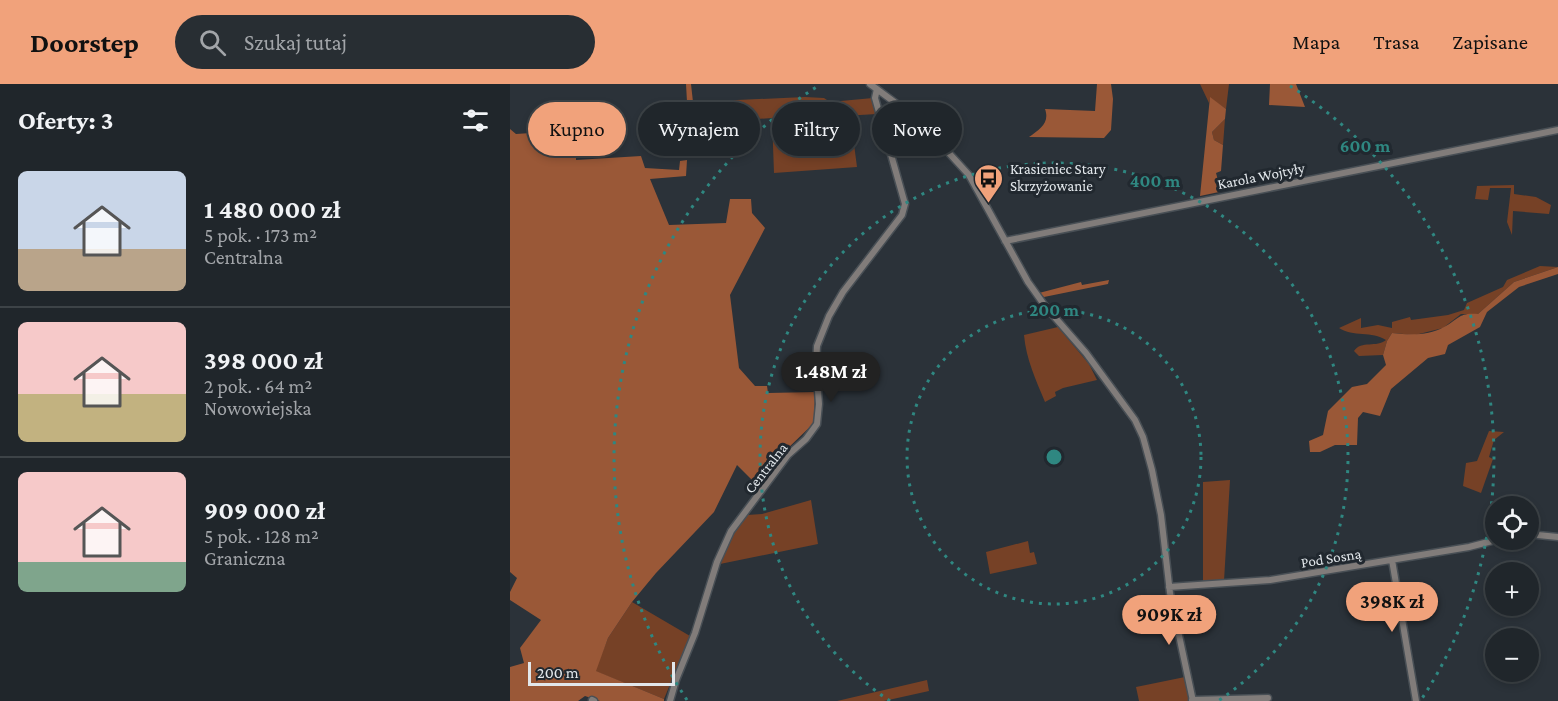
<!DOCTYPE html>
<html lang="pl">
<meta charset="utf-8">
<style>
body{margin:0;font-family:"Crimson Pro",serif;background:#282e33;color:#f1f3f6;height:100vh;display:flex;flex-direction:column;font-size:22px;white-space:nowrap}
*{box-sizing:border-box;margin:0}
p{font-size:20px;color:#a2a5a9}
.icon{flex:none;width:33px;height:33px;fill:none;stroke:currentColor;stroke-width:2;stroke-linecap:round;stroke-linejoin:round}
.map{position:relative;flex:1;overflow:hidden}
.drawer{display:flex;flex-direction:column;background:#20262b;width:510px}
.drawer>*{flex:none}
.guide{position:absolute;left:18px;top:18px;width:570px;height:54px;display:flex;gap:12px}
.buttons{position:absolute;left:975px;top:412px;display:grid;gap:12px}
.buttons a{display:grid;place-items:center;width:54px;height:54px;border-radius:50%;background:#20262b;box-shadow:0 3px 9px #0003,0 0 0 2px #3d4347;font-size:30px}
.scale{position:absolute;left:18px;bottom:15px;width:147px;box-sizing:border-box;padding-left:6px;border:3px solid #e2e7eb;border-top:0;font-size:16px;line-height:21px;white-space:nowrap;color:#e2e7eb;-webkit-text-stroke:4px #21282f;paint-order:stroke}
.price{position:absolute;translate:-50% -51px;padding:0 14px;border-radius:21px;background:#f1a27b;color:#111;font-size:20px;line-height:39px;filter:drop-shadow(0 2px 3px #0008)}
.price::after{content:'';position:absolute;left:50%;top:36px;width:18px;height:14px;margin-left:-9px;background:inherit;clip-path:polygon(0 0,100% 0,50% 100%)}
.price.active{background:#222;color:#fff}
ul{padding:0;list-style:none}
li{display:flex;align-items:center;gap:18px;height:150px;padding:0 18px}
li+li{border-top:2px solid #3d4347}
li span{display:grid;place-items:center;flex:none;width:168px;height:120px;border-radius:9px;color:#555}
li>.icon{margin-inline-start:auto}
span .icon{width:72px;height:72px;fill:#fffc;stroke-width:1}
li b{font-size:26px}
h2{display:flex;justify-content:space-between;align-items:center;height:72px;padding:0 18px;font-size:26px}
.pill{padding:0 21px;border-radius:27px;background:#20262b;box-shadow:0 3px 9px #0003,0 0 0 2px #3d4347;font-size:21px;line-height:54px}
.pill.active{background:#f1a27b;color:#111}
header{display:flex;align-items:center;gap:36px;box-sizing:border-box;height:84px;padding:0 30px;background:#f1a27b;color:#111}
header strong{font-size:28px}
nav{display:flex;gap:33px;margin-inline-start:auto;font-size:21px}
.search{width:420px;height:54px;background:#282e33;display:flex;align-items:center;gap:15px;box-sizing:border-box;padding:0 21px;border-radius:33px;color:#a2a5a9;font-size:22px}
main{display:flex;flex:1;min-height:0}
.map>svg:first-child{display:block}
.green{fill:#764126}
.forest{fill:#9a5837}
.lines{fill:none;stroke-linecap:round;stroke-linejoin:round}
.minor-casing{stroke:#484f55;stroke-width:9}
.minor{stroke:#817c7a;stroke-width:6}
.ring{fill:none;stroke:#2f8781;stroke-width:3;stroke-dasharray:3 6}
.labels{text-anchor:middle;stroke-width:6;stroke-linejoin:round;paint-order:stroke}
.poi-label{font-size:15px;fill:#e2e7eb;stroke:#21282f;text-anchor:start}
.street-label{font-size:15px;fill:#e2e7eb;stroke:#21282f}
.centre{fill:#2f8781;stroke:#21282f;stroke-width:3}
.ring-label{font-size:18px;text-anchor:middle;font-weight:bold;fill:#2f8781;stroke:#21282f;stroke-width:6;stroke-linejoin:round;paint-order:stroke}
</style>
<header>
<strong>Doorstep</strong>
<div class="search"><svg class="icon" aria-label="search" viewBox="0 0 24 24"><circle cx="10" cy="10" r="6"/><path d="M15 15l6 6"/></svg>Szukaj tutaj</div>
<nav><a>Mapa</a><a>Trasa</a><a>Zapisane</a></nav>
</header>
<main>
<section class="drawer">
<h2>Oferty: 3<svg class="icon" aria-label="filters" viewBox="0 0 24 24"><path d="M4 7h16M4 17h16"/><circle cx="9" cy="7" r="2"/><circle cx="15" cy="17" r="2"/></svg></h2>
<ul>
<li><span style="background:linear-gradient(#c9d6e8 65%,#b9a48a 0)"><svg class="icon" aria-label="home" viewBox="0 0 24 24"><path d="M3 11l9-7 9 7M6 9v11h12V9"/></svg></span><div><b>1 480 000 zł</b><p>5 pok. · 173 m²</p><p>Centralna</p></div></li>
<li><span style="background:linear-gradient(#f6c9c9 60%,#c2b280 0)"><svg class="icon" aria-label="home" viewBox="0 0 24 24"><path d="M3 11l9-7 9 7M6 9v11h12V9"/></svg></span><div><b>398 000 zł</b><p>2 pok. · 64 m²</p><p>Nowowiejska</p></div></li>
<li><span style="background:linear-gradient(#f6c9c9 75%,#7fa58c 0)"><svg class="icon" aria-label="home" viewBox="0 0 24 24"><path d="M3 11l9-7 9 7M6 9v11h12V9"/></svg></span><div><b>909 000 zł</b><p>5 pok. · 128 m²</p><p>Graniczna</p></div></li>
</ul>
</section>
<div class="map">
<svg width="1048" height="617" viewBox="0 0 1048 617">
<rect width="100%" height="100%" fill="#2b3239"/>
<path class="green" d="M690 0H719L716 25 700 14 699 19Z
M295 13 314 14 320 18 363 14 367 30 316 33 317 47 342 45 347 83 264 89 262 34 173 40 183 18Z
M715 35 713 61 704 56 702 48Z
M1004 101V110L1026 113 1041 121 1039 130 1003 127 1002 151 997 138 1001 104H980L978 116 965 115 967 102Z
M1030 182 1048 183 1004 198 968 230H951L933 244 905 251 882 249 877 257 873 271 849 272 844 267C851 256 867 264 876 256 862 247 843 253 829 244L851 234V244L868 241 882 244V238L900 233 901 236 938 231 954 226 957 219 993 203 997 196Z
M548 243 579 280 587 296 553 304 545 308 546 312 535 318C526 296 516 275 514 251Z
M979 347 994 348 984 356 979 373 983 375 971 409 953 402 956 379 967 377Z
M720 396 714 497 693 498V398Z
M301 416 308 460 210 480 222 451 237 431 252 430Z
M518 457 520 469 524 468 527 480 480 490 476 468Z
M122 518 180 552 154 615 85 587 98 554Z
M675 593 680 617H629L626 603Z
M417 596 419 607 374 617H327Z"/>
<path class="forest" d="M176 0H181L183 18 173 40V62L165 61V35L177 18Z
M587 0H601L603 15 601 46 594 54 519 53C530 45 540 39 535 25L585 27Z
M760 0H786L795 23 759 21Z
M700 13 716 25 715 35 702 48 704 56 713 61 711 87 706 89 709 100V108L690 112Z
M331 32V46L317 47 316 33Z
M95 44 99 63 66 64V76L131 72 135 84 169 86 170 77 177 76 176 92 140 95 159 141 216 139 220 115H241L242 129 255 144 220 211 229 284 245 302H257L258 309 305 308 304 339 276 366 250 404 227 381 204 428 146 489 122 518 98 554 86 587 154 615V617H90L75 612 68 617H0V583L14 579 10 564 31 536 0 516V508L7 494 0 488V45L6 50Z
M1048 183V190L1009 203 977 228 970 243 938 261 935 270 918 274 881 305 870 332 853 328 848 334 847 361H825L810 368H800L799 357 813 351 818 327 842 303 857 300 876 281 873 271 877 257 882 249C900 251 918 252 934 243 949 235 949 228 968 230L1004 198Z
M599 196 598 200 534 213 529 209 571 198 572 201Z"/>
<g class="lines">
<defs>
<path id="minor" d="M360 0 387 20 438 68 459 91 518 198 535 222 576 269 625 336 633 353 642 386 651 431 660 509 683 617
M495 157 1048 46
M1018 450 1048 453
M882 476 906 617
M659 503 760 496 959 463 986 456
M82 616 84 617
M682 616 758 614
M160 617 166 596 185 549 207 478 221 447 278 371 296 355 307 340 309 320 306 281 307 262 319 232 333 208 392 131 395 120 365 14 367 5"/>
</defs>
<use href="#minor" class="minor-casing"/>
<use href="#minor" class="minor"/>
</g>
<g class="ring">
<circle cx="544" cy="373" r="147"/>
<path d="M380 617A294 294 0 1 1 708 617"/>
<path d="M177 616A440 440 0 0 1 308 2M780 2A440 440 0 0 1 911 616"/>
</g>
<defs>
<symbol id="bus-pin" viewBox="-11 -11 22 30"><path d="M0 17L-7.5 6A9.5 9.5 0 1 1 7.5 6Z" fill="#f1a27b" stroke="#21282f"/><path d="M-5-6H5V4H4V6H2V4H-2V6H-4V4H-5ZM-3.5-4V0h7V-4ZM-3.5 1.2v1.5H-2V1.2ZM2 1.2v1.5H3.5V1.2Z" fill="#111"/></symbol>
</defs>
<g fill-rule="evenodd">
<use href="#bus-pin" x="462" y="78" width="33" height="45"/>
</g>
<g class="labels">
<g class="poi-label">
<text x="500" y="90">Krasieniec Stary<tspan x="500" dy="17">Skrzyżowanie</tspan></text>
</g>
<g class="street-label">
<text transform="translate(751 92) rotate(-11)" y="5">Karola Wojtyły</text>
<text transform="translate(256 384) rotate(-52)" y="5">Centralna</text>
<text transform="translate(821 474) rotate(-9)" y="5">Pod Sosną</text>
</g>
</g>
<circle cx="544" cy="373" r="9" class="centre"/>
<g class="ring-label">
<text x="855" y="68">600 m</text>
<text x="645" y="103">400 m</text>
<text x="544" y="232">200 m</text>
</g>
</svg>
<div class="buttons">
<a><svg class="icon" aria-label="locate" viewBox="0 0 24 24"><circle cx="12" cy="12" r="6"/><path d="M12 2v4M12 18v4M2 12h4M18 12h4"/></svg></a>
<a>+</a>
<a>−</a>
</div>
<div class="scale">200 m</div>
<b class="price active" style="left:321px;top:319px">1.48M zł</b>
<b class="price" style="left:882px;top:549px">398K zł</b>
<b class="price" style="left:659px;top:562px">909K zł</b>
<div class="guide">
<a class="pill active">Kupno</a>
<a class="pill">Wynajem</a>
<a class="pill">Filtry</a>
<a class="pill">Nowe</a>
</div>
</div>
</main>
